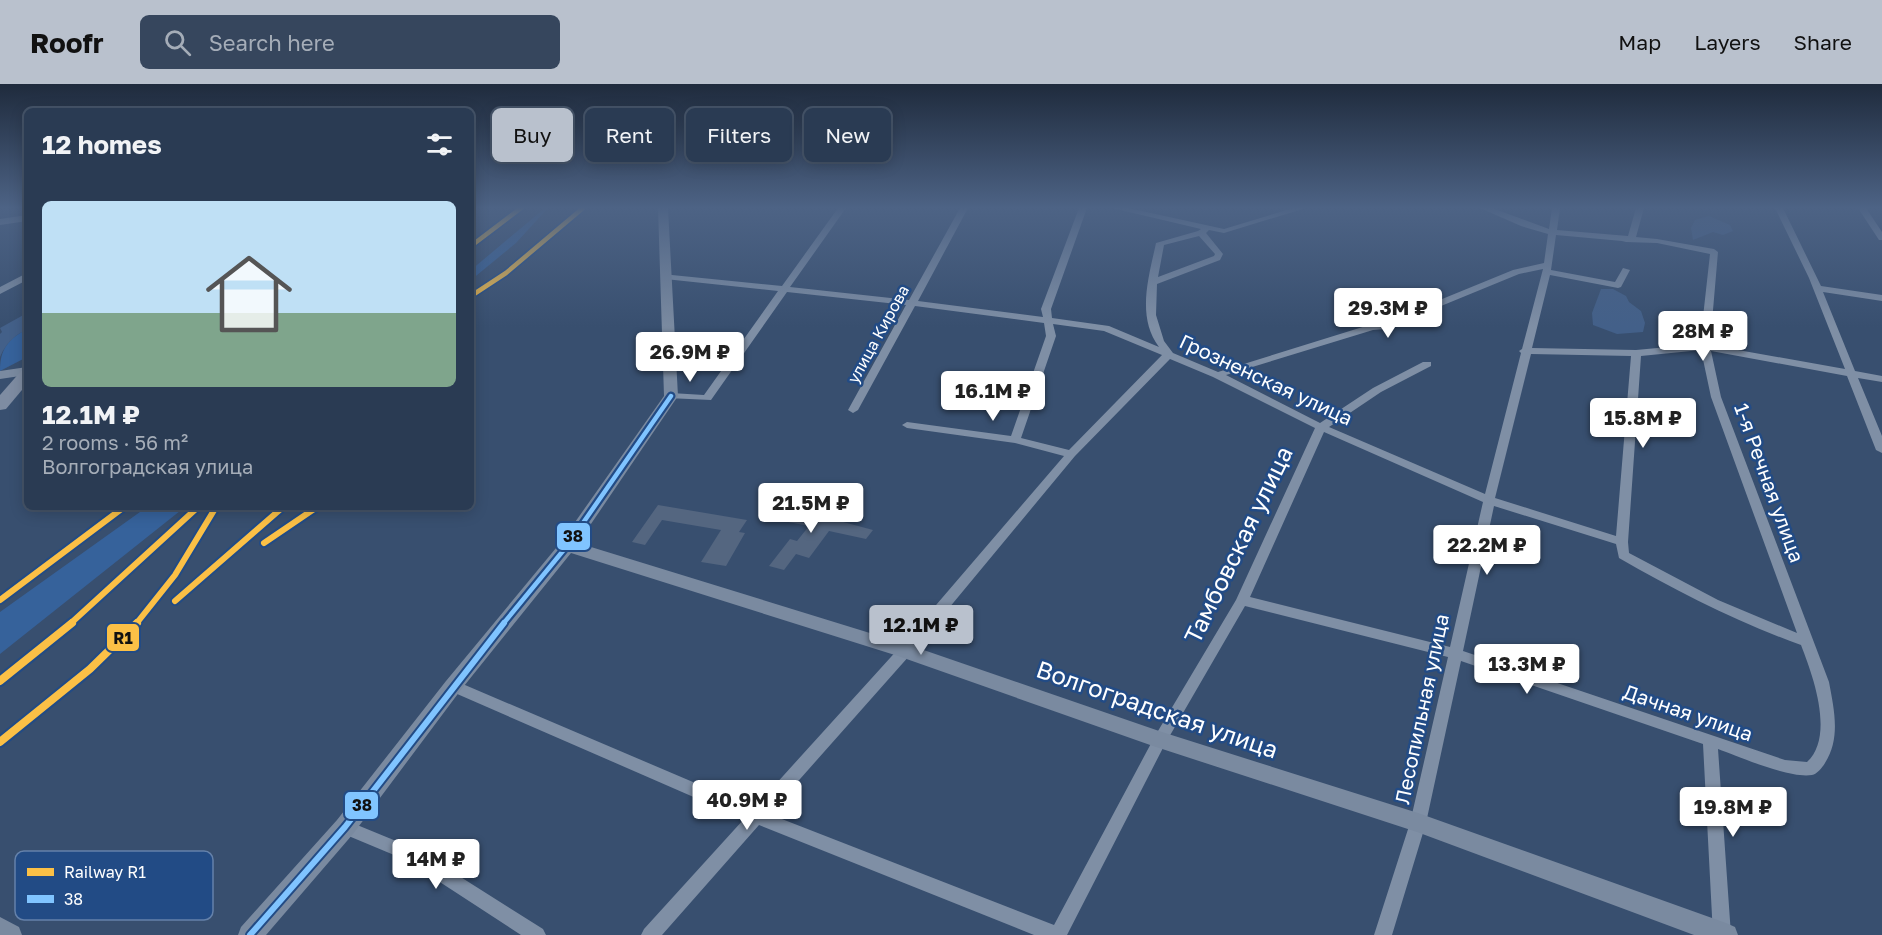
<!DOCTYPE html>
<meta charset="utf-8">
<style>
body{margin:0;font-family:"Golos Text",sans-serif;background:#36465d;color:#f1f3f6;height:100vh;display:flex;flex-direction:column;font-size:22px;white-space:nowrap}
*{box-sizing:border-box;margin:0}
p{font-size:20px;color:#a5adb8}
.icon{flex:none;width:33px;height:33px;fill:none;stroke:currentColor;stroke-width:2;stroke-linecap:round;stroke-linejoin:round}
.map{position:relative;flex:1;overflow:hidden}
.panel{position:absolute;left:24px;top:24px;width:450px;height:402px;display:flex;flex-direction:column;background:#2a3b53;border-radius:9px;box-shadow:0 3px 15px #0003,0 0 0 2px #46556a}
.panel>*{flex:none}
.hud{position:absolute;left:492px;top:24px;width:570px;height:54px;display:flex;gap:12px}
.price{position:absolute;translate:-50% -51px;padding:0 14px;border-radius:6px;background:#fff;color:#222;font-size:20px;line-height:39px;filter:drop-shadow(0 2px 3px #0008)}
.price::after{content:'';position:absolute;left:50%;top:36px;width:18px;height:14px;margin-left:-9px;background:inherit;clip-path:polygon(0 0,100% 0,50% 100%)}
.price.selected{background:#b9c1cd;color:#111}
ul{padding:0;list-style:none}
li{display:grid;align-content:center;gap:12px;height:318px;padding:0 18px}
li+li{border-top:2px solid #46556a}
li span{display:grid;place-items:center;height:186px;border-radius:9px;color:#555}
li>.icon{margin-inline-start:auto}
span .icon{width:108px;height:108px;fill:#fffc;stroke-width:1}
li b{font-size:26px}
h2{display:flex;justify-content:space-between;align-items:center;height:72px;padding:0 18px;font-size:26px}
.tag{padding:0 21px;border-radius:9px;background:#2a3b53;box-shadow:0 3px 15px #0003,0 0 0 2px #46556a;font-size:21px;line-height:54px}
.tag.selected{background:#b9c1cd;color:#111}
header{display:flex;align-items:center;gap:36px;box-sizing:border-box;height:84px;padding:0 30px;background:#b9c1cd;color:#111}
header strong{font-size:28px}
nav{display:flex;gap:33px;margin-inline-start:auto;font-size:21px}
.search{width:420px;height:54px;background:#36465d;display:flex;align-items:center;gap:15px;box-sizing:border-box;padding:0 21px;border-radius:9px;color:#a5adb8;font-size:22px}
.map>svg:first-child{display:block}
.green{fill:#36629b}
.water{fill:#436089}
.building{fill:#546680}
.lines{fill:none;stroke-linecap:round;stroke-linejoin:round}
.street{fill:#7f8fa5;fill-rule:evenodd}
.secondary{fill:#7a8aa0;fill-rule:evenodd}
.primary{fill:#7e8ca2;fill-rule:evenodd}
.bus-1-far1-casing{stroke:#224b85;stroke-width:9}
.bus-1-casing{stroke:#224b85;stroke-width:10}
.bus-1-far1{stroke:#80c4ff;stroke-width:4.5}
.bus-1{stroke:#80c4ff;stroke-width:6}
.rail-1-far2-casing{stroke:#224b85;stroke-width:8}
.rail-1-far1-casing{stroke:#224b85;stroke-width:10}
.rail-1-casing{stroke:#224b85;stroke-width:12}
.rail-1-far2{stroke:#fbc046;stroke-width:4.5}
.rail-1-far1{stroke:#fbc046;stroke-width:6}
.rail-1{stroke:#fbc046;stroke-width:8}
.labels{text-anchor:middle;stroke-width:5;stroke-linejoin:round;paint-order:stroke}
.far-street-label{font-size:16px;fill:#fff;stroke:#224b85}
.street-label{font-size:20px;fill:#fff;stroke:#224b85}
.near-street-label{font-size:24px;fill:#fff;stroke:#224b85}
.key{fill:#224b85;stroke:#6481aa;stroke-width:1.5}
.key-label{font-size:16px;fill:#fff}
.line-badge{stroke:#224b85;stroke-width:2}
.pale-badge-label{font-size:16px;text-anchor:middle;font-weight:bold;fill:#111}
</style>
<header>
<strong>Roofr</strong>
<div class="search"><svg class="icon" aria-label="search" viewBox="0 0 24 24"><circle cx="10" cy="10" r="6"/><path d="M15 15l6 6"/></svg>Search here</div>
<nav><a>Map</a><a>Layers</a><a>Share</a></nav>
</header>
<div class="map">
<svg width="1882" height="851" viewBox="0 0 1882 851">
<rect width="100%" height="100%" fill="#384f6f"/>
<path class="green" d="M545 124H548L516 159 471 196V186Z
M27 245V273L0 287C0 265 8 255 27 245Z
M147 423H185L0 570V528Z"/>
<path class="water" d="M1709 132 1730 141 1733 147 1723 151 1713 148 1693 156 1691 144 1695 136Z
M1601 205H1613L1626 212 1629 218 1641 227 1645 239 1643 248 1617 250 1593 241 1592 229Z
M27 229V245C14 252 6 259 0 273V250L2 248 0 244Z"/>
<path class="building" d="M658 421 747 436 739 448 745 449 726 482 701 478 721 446 662 436 645 461 632 458Z
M784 422 873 446 866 455 829 447 809 474 796 470 784 486 769 482 790 455 797 457 809 442 773 435Z"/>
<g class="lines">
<path class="street" d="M838 124H846L790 203 909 216 960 124H968L918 217 1043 233 1041 225 1079 124H1087L1051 225 1052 234 1109 242 1159 263C1136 233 1149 192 1156 159L1198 147 1201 145 1112 124H1128L1224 145 1293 124H1306L1224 149 1209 146 1206 149 1223 170 1220 176 1157 200 1156 231 1164 257 1173 269 1218 288 1369 241 1381 240 1513 186 1544 179 1548 150 1521 142 1480 124H1492L1549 145 1552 124H1560L1557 146 1628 152 1636 124H1644L1636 153 1657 155 1714 165 1718 168 1710 261 1845 285 1809 194 1775 124H1783L1821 202 1882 211V217L1823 208 1855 287 1882 292V298L1858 294 1882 352V369L1876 366 1847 292 1711 267 1721 313 1829 598C1834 625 1841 654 1825 679 1822 684 1817 690 1812 691 1790 695 1740 673 1718 665L1731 851H1713L1703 660 1461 577 1426 739 1392 851H1374L1410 739 1448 573 1245 522 1165 660 1067 851H1034L759 741 662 851H641L644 845 744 735 448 606 446 602 448 598 453 596 458 598 754 724 900 563 1064 372 1015 359 907 344 902 341 907 338 1011 352 1046 252 1044 239 915 222 858 326 853 329 848 326 906 221 787 208 711 316 667 314 666 312 671 309 704 311 778 207 665 195 661 192 662 190 782 202ZM1556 151 1622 157 1626 158 1657 159 1710 170 1700 260 1636 266 1532 264 1550 191 1618 204 1621 203 1630 186 1623 184 1615 198 1551 186ZM1199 152 1215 170 1214 172 1158 193 1164 161ZM1543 185 1522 265 1519 267 1521 269 1485 410 1329 343 1381 308 1431 282V278H1423L1373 304 1320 339 1226 291 1373 246 1385 245 1519 190ZM1053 240 1104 247 1162 271 1069 366 1021 354 1056 252ZM1701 266 1711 313 1797 549 1718 516 1629 469 1628 458 1641 272ZM1531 270 1631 272 1616 452 1495 414ZM1170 275 1213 293 1315 344 1236 516 1155 652 1054 841 769 730 910 571 1075 372ZM1324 348 1483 418 1450 563 1250 513ZM1494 422 1616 460 1619 474C1678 508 1737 538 1801 561 1813 592 1835 652 1807 678L1785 676 1463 567Z
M1858 124H1866L1882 148V156H1879Z
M27 189V196L0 210V203Z
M345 736 418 766 543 845 546 851H521L406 776 339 748 337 743 339 738Z"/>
<path class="secondary" d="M658 124H668L678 312 578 459 912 562 1162 648 1418 729 1726 839 1735 843 1738 851H1694L1417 748 1153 662 898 572 571 469 460 607 353 750 266 851H238L241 843 337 736 446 597 561 458 664 312Z
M27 131V137L0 141V135Z
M27 283V291L0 295V287Z
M0 833 19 843 22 851H0Z"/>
<path class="primary" d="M27 285V300L6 325 0 326V311L21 287Z"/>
<defs>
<path id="bus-1-far1" d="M503 540 567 462 671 312"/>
<path id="bus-1" d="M250 851 345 743 504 539"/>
</defs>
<use href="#bus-1-far1" class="bus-1-far1-casing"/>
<use href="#bus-1" class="bus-1-casing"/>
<use href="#bus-1-far1" class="bus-1-far1"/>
<use href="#bus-1" class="bus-1"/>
<defs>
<path id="rail-1-far2" d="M471 162 521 124
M471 212 506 189 583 124"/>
<path id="rail-1-far1" d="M264 459 317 423
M0 516 124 423
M175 517 283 423
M70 540 198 423
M136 540 175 491 216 423"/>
<path id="rail-1" d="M0 597 72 539
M0 658 90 585 137 539"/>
</defs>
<use href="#rail-1-far2" class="rail-1-far2-casing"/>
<use href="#rail-1-far1" class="rail-1-far1-casing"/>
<use href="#rail-1" class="rail-1-casing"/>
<use href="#rail-1-far2" class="rail-1-far2"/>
<use href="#rail-1-far1" class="rail-1-far1"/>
<use href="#rail-1" class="rail-1"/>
</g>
<linearGradient id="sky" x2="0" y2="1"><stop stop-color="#1f2b3d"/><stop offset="0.51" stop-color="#4d6385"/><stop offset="1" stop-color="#4d6385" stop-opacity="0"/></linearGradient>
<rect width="1882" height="243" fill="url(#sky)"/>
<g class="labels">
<g class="far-street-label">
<text transform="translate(878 250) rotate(-61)" y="6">улица Кирова</text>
</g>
<g class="street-label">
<text transform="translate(1266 296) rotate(25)" y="7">Грозненская улица</text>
<text transform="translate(1769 399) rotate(70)" y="7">1-я Речная улица</text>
<text transform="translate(1422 625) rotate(-78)" y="7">Лесопильная улица</text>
<text transform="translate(1688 629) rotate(19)" y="7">Дачная улица</text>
</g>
<g class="near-street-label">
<text transform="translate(1239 461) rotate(-64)" y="8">Тамбовская улица</text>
<text transform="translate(1157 626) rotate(19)" y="8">Волгоградская улица</text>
</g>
</g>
<rect x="15" y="767" width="198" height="69" rx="9" class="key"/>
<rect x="27" y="784" width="27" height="8" fill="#fbc046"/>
<rect x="27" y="811" width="27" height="8" fill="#80c4ff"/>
<g class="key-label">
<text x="64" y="794">Railway R1</text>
<text x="64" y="821">38</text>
</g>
<g class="line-badge">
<rect x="556" y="438" width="35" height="29" rx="6" fill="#80c4ff"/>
<rect x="106" y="539" width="34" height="29" rx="6" fill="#fbc046"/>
<rect x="344" y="707" width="35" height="29" rx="6" fill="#80c4ff"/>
</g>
<g class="pale-badge-label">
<text x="573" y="458">38</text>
<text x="123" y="560">R1</text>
<text x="362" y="727">38</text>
</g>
</svg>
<b class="price" style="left:1388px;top:255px">29.3M ₽</b>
<b class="price" style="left:1703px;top:278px">28M ₽</b>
<b class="price" style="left:690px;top:299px">26.9M ₽</b>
<b class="price" style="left:993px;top:338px">16.1M ₽</b>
<b class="price" style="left:1643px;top:365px">15.8M ₽</b>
<b class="price" style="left:811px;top:450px">21.5M ₽</b>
<b class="price" style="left:1487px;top:492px">22.2M ₽</b>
<b class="price selected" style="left:921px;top:572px">12.1M ₽</b>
<b class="price" style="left:1527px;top:611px">13.3M ₽</b>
<b class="price" style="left:747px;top:747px">40.9M ₽</b>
<b class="price" style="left:1733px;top:754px">19.8M ₽</b>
<b class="price" style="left:436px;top:806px">14M ₽</b>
<div class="hud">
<a class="tag selected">Buy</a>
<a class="tag">Rent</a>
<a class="tag">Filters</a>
<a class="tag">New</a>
</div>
<section class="panel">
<h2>12 homes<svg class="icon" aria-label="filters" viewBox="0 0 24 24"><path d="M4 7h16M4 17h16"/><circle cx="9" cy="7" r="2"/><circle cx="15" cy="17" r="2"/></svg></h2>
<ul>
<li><span style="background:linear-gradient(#bfe0f5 60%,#7fa58c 0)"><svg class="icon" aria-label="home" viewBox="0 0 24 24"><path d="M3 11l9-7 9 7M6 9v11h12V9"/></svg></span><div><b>12.1M ₽</b><p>2 rooms · 56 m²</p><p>Волгоградская улица</p></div></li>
</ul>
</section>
</div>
